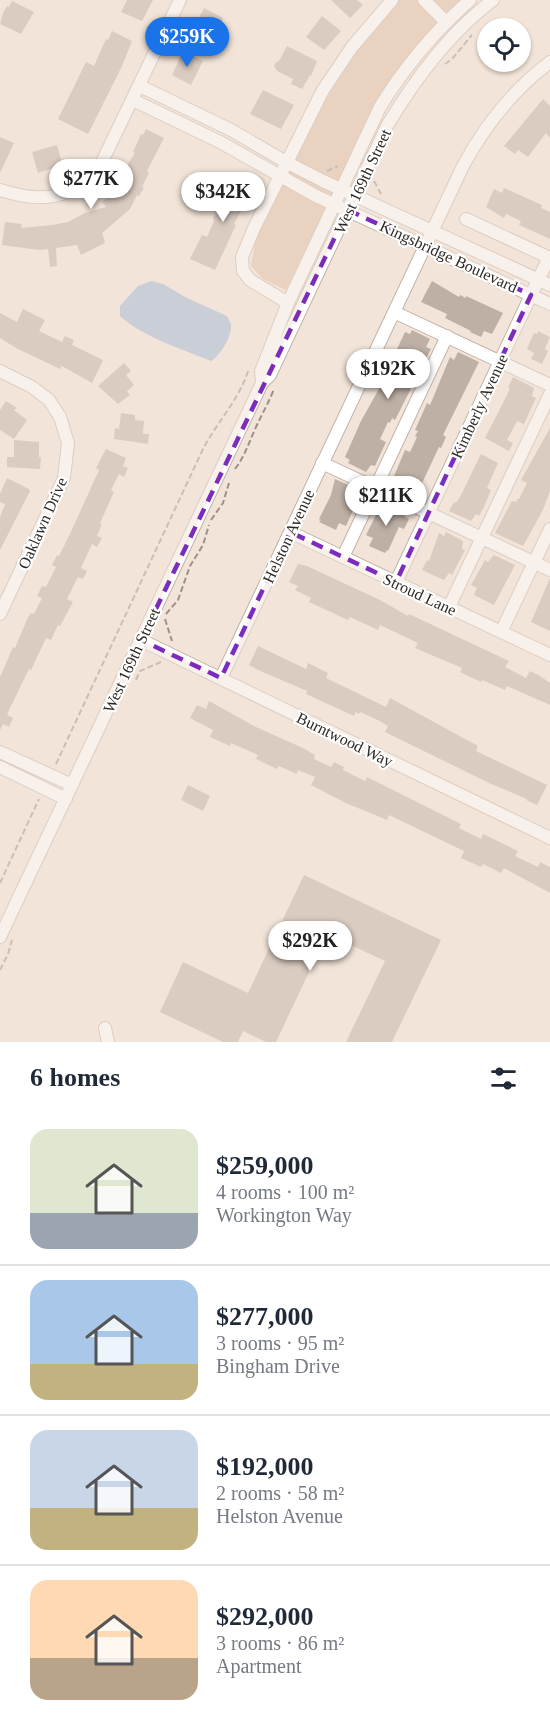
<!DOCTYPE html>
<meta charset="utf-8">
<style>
body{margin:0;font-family:Georgia,serif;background:#f6f6f7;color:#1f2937;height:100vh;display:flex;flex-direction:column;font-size:22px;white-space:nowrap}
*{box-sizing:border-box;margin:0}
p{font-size:20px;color:#747a83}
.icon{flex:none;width:33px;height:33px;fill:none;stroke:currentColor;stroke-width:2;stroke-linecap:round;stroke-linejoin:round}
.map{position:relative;height:1042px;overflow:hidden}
.side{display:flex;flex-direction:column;background:#fff;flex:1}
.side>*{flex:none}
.buttons{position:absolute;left:477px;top:18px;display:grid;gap:12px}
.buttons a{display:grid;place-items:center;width:54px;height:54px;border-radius:50%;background:#fff;box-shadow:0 2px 4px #0004;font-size:30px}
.price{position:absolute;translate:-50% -51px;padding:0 14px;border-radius:21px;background:#fff;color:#222;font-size:20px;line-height:39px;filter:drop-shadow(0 2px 3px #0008)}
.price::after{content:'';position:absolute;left:50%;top:36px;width:18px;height:14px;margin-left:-9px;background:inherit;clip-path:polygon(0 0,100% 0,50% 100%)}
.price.selected{background:#1a73e8;color:#fff}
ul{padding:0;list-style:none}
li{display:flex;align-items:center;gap:18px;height:150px;padding:0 30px}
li+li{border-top:2px solid #e0e1e3}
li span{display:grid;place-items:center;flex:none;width:168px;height:120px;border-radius:18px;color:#555}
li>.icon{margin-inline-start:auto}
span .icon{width:72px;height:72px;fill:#fffc;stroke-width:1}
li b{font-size:26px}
h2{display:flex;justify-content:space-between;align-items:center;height:72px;padding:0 30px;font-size:26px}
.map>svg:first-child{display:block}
.green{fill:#debea2}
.water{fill:#97b3d6}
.building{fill:#beb0a5}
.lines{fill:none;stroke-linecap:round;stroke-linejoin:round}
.minor-casing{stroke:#c0b3a7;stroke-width:14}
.path{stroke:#9b9188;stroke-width:2;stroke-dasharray:6 3;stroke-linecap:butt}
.minor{stroke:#fff;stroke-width:12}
.marked{fill:none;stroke:#7b2cbf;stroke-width:4.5;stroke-dasharray:12 8;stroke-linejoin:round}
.labels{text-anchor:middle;stroke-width:4.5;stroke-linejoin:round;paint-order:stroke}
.street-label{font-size:16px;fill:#2d2823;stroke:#fff}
</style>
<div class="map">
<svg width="550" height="1042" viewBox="0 0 550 1042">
<rect width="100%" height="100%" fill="#f2e4d8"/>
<path class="green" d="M396 0H460L409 65 362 132 286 290 263 279 251 266 256 238 310 124 364 39Z"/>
<path class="water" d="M151 281 163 284 187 298 227 316C228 319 231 322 231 326 232 336 220 356 211 361 182 349 143 337 120 316V306L138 286Z"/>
<path class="building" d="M127 0H153L142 21 121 12Z
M331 0H357L363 5 350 18Z
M12 1 34 12 21 34 0 24 3 13 7 6 9 7Z
M204 8 223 18 213 41 192 31Z
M322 16 341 31 324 50 306 37Z
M112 31 132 41 122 66 88 134 58 119 86 62 94 66 106 39 108 40Z
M287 46 317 61 311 76 310 75 302 89 291 84 293 79 277 71 274 66 276 62 279 61Z
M183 51 203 61 191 85 172 75Z
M263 90 294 105 281 129 250 114Z
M543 99 550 106V138L546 133 528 157 518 150 515 154 504 146Z
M146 129 164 138 147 171 149 173 142 187 144 188 139 196 137 195 130 209 102 233 105 242 103 244 81 255 77 245 56 248 57 266 50 267 48 249 39 250 2 245 5 222 22 224 21 228 52 225 68 222 85 213 106 207 102 202 119 186 115 184 135 153 133 152 141 134 143 135Z
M0 137 14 143 0 173Z
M57 145 62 163 56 165V167L38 173 32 152Z
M232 174 255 185 234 224 236 225 215 270 190 259 202 235 207 237 214 221 213 218 225 200 221 198Z
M504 188 542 205 541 208 550 212V239L519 225 521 221 506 214 504 218 486 207 494 189 502 193Z
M432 281 459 297 460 295 466 298V296L503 313 492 334 484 331 481 337 470 332 471 331 445 318 447 314 421 302Z
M23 309 45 320 39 331 62 342 65 336 74 340 72 345 103 360 92 383 62 366 60 369 16 348 0 338V313L17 322Z
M412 330 430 339 426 347 431 349 395 420 392 418 390 423 388 422 380 439 386 442 375 466 371 465 366 472 348 463 350 460 345 457 361 421 380 387 381 383 405 332 410 334Z
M538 331 550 337 545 349 548 351 542 364 531 359 534 353 527 349 534 333 537 334Z
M458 352 479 362 443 435 446 437 441 448 439 447 416 496 400 488 404 481 394 476 405 450 410 452 417 437 415 436 418 431 415 430 427 403 430 405 450 357 454 360Z
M124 363 131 371 126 375 134 385 127 391 130 395 118 404 98 386Z
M513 377 534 388 532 396 536 398 524 424 517 421 507 440 513 443 509 451 485 438 508 393 510 388 508 387Z
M6 401 17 408 14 410 27 420 14 439 0 430V410Z
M121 413 135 415V420L144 421 143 434H149L148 444 114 439 115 428 119 429Z
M550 428V491L543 510 523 546 495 533 512 501 516 502 518 498 519 499 527 483 521 480Z
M14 440 39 442V457H41L40 469 7 467V457H14Z
M106 449 126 458 123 466 128 468 124 477 119 474 111 490 114 492 100 523 102 524 97 536 102 538 97 547 92 544 81 568 87 571 83 579 78 577 67 599 73 602 60 626 58 625 51 640 46 638 31 670 29 669 10 708 7 715 13 718 9 727 3 724 0 730V677L13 647 15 648 28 617 31 613 34 614 42 598 37 596 42 586 46 587 56 567 52 565 57 555 59 556 70 534 99 470 96 468Z
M481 454 498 463 487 488 491 490 484 507 479 516 476 514 471 521 449 511 454 502 456 503 460 497Z
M7 478 29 489 30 491 0 550V517L5 504 0 502V494Z
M335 479 357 489 354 497 358 499 346 526 339 523 336 530 319 522 321 520 319 519 331 495Z
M387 504 406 513 404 516 409 519 404 529 399 527 388 551 387 550 385 553 369 546 373 538 366 535 379 509 382 510Z
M446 532 463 541 462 549 465 550 452 575 449 573 444 580 422 570 427 560 429 561 439 533 444 536Z
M494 555 515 565 494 605 474 595 477 588 471 585 485 560 488 562Z
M298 564 307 566 380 600 408 616 409 614 509 661 505 667 526 678 530 671 540 676 550 683V705L507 686 505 690 482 680 481 682 460 672 462 668 415 648 418 643 380 625 378 630 350 617 348 620 309 602 311 598 295 590 298 586 289 582Z
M550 578V631L531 622Z
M258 646 306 669 308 663 328 673 326 678 386 707 390 698 478 746 476 751 547 785 537 805 526 800 527 799 489 783 385 732 388 726 380 721 360 712 359 714 356 712 354 716 306 694 307 691 258 670 249 665Z
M209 701 256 727 303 748 315 755 314 759 331 767 334 762 344 767 343 770 365 781 367 777 461 824 459 828 481 839 483 834 518 851 515 856 538 867 540 862 550 867V893L504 868 501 873 483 864 481 867 461 858 464 851 389 815 387 820 346 803 311 785 315 777 298 770 297 774 279 766 277 769 256 759 258 755 231 743 230 746 210 737 213 730 190 718 197 705 206 709Z
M188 785 210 796 203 811 181 800Z
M304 875 441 940 392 1042H346L385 961 327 934 276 1042H266L243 1031 238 1042H223L160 1012 183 962 248 993Z"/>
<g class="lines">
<defs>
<path id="minor" d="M424 0 446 22
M140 86 231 130 286 162 323 181 550 285
M133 100 220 142 316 196 550 304
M0 190C44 204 70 200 101 164L180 0
M466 219 550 258
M288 303 250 280 243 271 242 257 254 228 323 90 352 47 392 0
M394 312 550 385
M0 371 32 387 49 400 60 417 68 443 64 478 0 614
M262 383 261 371 288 303 380 107C404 68 435 31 470 0
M322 463 550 570
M290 532 550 655
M343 557 447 336
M396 582 549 257
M449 607 550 394
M501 632 550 529
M141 640 550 838
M221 678 463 166C485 125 513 90 550 62
M0 752 72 785
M0 767 66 799
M0 937 262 383 270 375 387 126C415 79 449 33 493 0
M105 1028 108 1042"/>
</defs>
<use href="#minor" class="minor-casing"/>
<path class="path" d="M445 64 452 59 472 35
M327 171 338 166
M374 181 381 194
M235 469C245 456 249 442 256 427 262 414 269 402 274 389
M211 520 223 503 229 483
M166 614 178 600 190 566 203 545 209 525
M165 619 172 641
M136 680 140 671 161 662
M56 764 203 449C217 422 240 399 249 368
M0 883 39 799
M0 970 8 954 12 940"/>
<use href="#minor" class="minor"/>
</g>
<path d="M0 0H550V1042H0ZM348 210 531 295 396 582 290 532 221 678 141 640Z" fill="#f2e4d8" fill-opacity=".55" fill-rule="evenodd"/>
<path class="marked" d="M348 210 531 295 396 582 290 532 221 678 141 640Z"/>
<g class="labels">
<g class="street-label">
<text transform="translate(362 181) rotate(-65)" y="6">West 169th Street</text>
<text transform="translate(449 256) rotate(25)" y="6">Kingsbridge Boulevard</text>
<text transform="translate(479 406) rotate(-65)" y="6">Kimberly Avenue</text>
<text transform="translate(42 523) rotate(-66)" y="6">Oaklawn Drive</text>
<text transform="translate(288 536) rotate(-65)" y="6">Helston Avenue</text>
<text transform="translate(420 594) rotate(25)" y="6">Stroud Lane</text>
<text transform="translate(131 660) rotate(-65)" y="6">West 169th Street</text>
<text transform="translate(345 739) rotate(26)" y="6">Burntwood Way</text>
</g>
</g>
</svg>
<div class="buttons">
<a><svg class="icon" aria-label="locate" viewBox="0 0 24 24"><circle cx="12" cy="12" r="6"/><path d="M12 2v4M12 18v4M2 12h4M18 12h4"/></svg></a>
</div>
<b class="price selected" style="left:187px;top:68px">$259K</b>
<b class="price" style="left:91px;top:210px">$277K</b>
<b class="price" style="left:223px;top:223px">$342K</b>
<b class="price" style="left:388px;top:400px">$192K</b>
<b class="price" style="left:386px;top:527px">$211K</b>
<b class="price" style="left:310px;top:972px">$292K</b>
</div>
<section class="side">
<h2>6 homes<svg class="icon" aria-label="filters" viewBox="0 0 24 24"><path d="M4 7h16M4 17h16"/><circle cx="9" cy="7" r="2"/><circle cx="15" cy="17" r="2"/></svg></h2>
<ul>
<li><span style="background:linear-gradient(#dfe7d0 70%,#9aa5b1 0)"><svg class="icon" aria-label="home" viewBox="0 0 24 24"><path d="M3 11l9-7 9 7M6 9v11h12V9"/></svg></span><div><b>$259,000</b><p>4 rooms · 100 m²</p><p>Workington Way</p></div></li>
<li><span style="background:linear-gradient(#a9c7e8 70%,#c2b280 0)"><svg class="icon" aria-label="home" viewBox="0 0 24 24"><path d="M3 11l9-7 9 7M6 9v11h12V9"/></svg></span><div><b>$277,000</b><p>3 rooms · 95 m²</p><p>Bingham Drive</p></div></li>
<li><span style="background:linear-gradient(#c9d6e8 65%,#c2b280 0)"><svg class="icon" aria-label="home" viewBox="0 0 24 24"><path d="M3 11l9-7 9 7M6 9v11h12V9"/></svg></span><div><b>$192,000</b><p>2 rooms · 58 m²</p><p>Helston Avenue</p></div></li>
<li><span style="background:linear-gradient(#ffd9b3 65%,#b9a48a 0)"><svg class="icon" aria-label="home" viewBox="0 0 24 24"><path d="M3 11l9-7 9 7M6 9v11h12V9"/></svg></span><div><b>$292,000</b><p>3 rooms · 86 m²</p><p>Apartment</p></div></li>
</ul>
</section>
